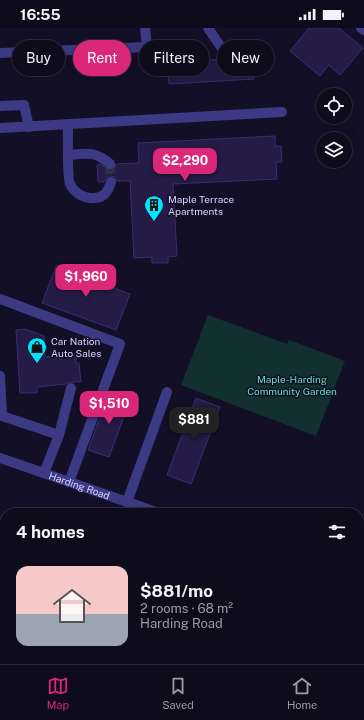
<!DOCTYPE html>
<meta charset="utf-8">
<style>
body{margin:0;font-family:"Public Sans",sans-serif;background:#1c1929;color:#f1f3f6;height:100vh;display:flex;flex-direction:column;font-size:15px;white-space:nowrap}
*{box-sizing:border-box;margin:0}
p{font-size:13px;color:#9b9ba3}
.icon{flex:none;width:22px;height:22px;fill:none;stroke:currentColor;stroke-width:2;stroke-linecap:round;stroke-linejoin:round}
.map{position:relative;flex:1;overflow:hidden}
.drawer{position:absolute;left:0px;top:480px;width:364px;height:156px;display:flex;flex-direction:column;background:#0e0b1c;border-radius:16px 16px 0 0;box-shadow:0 4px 16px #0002,0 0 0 1px #2e2b3b}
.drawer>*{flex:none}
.guide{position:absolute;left:12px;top:12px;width:340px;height:36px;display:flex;gap:8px}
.buttons{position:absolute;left:316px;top:60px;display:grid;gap:8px}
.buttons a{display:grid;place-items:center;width:36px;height:36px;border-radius:50%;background:#0e0b1c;box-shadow:0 4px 16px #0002,0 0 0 1px #2e2b3b;font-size:20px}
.price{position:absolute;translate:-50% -34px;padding:0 9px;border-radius:8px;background:#db2777;color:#fff;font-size:13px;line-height:26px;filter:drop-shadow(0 1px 2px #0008)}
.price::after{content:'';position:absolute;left:50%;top:24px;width:12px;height:9px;margin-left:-6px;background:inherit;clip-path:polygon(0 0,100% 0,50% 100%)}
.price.active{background:#222;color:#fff}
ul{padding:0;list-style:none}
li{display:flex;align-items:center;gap:12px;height:100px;padding:0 16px}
li span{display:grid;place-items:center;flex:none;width:112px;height:80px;border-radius:12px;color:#555}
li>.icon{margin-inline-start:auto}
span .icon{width:48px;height:48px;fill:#fffc;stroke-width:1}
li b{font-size:17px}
h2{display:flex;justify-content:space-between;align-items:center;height:48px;padding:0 16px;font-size:17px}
.tag{padding:0 14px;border-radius:18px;background:#0e0b1c;box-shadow:0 4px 16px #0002,0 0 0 1px #2e2b3b;font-size:14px;line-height:36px}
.tag.active{background:#db2777;color:#fff}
.status{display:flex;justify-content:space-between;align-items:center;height:28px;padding:0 20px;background:#0e0b1c;direction:ltr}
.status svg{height:11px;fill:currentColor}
.tab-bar{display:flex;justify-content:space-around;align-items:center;height:56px;border-top:1px solid #2e2b3b;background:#0e0b1c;font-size:11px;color:#9b9ba3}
.tab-bar a{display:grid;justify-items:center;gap:2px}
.tab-bar .active{color:#db2777}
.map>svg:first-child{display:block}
.green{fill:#12302f}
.building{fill:#241b47;stroke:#3b2d73}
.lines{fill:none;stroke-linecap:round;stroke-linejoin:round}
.minor-tunnel{stroke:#312d47;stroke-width:10;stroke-dasharray:10 5;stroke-linecap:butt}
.minor{stroke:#3d3a85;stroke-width:10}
.labels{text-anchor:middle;stroke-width:3;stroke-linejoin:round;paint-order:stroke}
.poi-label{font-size:10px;fill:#d9d4ff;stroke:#130f26;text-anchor:start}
.park-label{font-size:10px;fill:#5fe0c0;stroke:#130f26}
.street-label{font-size:10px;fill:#d9d4ff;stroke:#130f26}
</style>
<div class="status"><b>16:55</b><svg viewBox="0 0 49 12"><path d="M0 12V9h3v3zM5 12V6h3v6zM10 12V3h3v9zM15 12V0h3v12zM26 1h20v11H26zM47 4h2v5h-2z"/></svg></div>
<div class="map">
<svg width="364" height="636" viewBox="0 0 364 636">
<rect width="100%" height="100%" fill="#130f26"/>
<path class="green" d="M208 287 287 316 289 312 345 333 316 408 181 357Z"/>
<path class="building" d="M309 0H339L363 20 340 47 329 37 320 48 290 23Z
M253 30 254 51 169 56 167 34Z
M275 108V118H281L282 134H276L277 151 173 156 177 228 168 229V235H152V229L134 230 130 153H117L115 149 110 148 106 150 104 154H98L97 137 100 136 109 142 115 140 116 136 139 135 138 115Z
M56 238 130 266 116 302 42 275Z
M25 301 44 308 45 329 76 326V335H79L81 354H70L66 356 37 359V365H20L16 302Z
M109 364 130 372 109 429 88 422Z
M196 370 220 379 191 456 167 447Z"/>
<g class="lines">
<path class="minor-tunnel" d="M110 136 111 154"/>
<g class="minor">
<path d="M208 0 221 19"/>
<path d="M361 0 364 2"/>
<path d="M0 25 147 19 145 0"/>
<path d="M0 78 24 77 29 99"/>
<path d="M68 97C68 107 67 149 70 156 75 166 85 171 95 170 105 170 109 161 111 154"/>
<path d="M0 100 282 84"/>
<path d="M69 127C87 125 96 123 110 136"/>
<path d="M0 271 120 316 69 454"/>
<path d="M0 348 2 388 59 407 44 445"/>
<path d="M59 407 71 360"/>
<path id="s1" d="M0 430 159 485"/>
<path d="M127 474 167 364"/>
<path d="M0 548H5"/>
<path d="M359 559 364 561"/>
<path d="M0 593 5 594"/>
<path d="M102 631 115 636"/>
</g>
</g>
<defs>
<symbol id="building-pin" viewBox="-11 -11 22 30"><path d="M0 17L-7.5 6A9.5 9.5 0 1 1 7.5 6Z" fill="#00e5ff" stroke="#130f26"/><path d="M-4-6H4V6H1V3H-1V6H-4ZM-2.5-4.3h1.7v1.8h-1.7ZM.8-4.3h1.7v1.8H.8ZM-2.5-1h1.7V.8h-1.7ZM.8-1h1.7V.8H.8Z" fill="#111"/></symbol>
<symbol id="shop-pin" viewBox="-11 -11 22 30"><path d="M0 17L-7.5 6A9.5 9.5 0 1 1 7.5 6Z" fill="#00e5ff" stroke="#130f26"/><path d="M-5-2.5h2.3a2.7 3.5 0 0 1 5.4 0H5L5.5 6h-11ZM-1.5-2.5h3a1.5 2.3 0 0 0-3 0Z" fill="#111"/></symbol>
</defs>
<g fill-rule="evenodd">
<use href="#building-pin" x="143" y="166" width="22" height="30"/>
<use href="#shop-pin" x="26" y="308" width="22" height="30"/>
</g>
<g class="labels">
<g class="poi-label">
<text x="168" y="175">Maple Terrace<tspan x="168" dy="12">Apartments</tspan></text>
<text x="51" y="317">Car Nation<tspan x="51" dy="12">Auto Sales</tspan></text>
</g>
<g class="park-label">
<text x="292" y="355">Maple-Harding<tspan x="292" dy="12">Community Garden</tspan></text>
</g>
<g class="street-label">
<text dy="4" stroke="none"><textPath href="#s1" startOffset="84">Harding Road</textPath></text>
</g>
</g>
</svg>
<div class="buttons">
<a><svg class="icon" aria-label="locate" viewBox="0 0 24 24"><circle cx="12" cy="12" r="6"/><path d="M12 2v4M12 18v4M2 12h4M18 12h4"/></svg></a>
<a><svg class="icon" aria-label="layers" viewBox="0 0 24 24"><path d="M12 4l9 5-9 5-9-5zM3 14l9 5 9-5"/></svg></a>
</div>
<b class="price" style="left:185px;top:154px">$2,290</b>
<b class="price" style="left:86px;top:270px">$1,960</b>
<b class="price" style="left:109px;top:397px">$1,510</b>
<b class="price active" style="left:194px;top:413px">$881</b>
<div class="guide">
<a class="tag">Buy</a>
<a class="tag active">Rent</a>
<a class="tag">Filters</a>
<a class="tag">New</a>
</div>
<section class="drawer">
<h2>4 homes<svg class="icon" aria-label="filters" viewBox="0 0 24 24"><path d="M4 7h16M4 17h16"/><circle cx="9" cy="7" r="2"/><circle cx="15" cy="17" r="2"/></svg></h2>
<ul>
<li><span style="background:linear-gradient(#f6c9c9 60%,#9aa5b1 0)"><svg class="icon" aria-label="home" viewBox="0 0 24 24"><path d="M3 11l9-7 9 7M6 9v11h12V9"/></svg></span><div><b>$881/mo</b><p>2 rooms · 68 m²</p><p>Harding Road</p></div></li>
</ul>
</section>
</div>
<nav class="tab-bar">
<a class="active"><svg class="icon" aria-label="map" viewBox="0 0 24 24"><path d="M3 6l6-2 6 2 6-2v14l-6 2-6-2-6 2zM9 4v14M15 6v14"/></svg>Map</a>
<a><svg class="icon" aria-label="saved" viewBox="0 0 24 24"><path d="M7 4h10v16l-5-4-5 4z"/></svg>Saved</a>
<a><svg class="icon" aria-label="home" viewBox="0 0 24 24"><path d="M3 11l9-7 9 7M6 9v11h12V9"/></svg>Home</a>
</nav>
